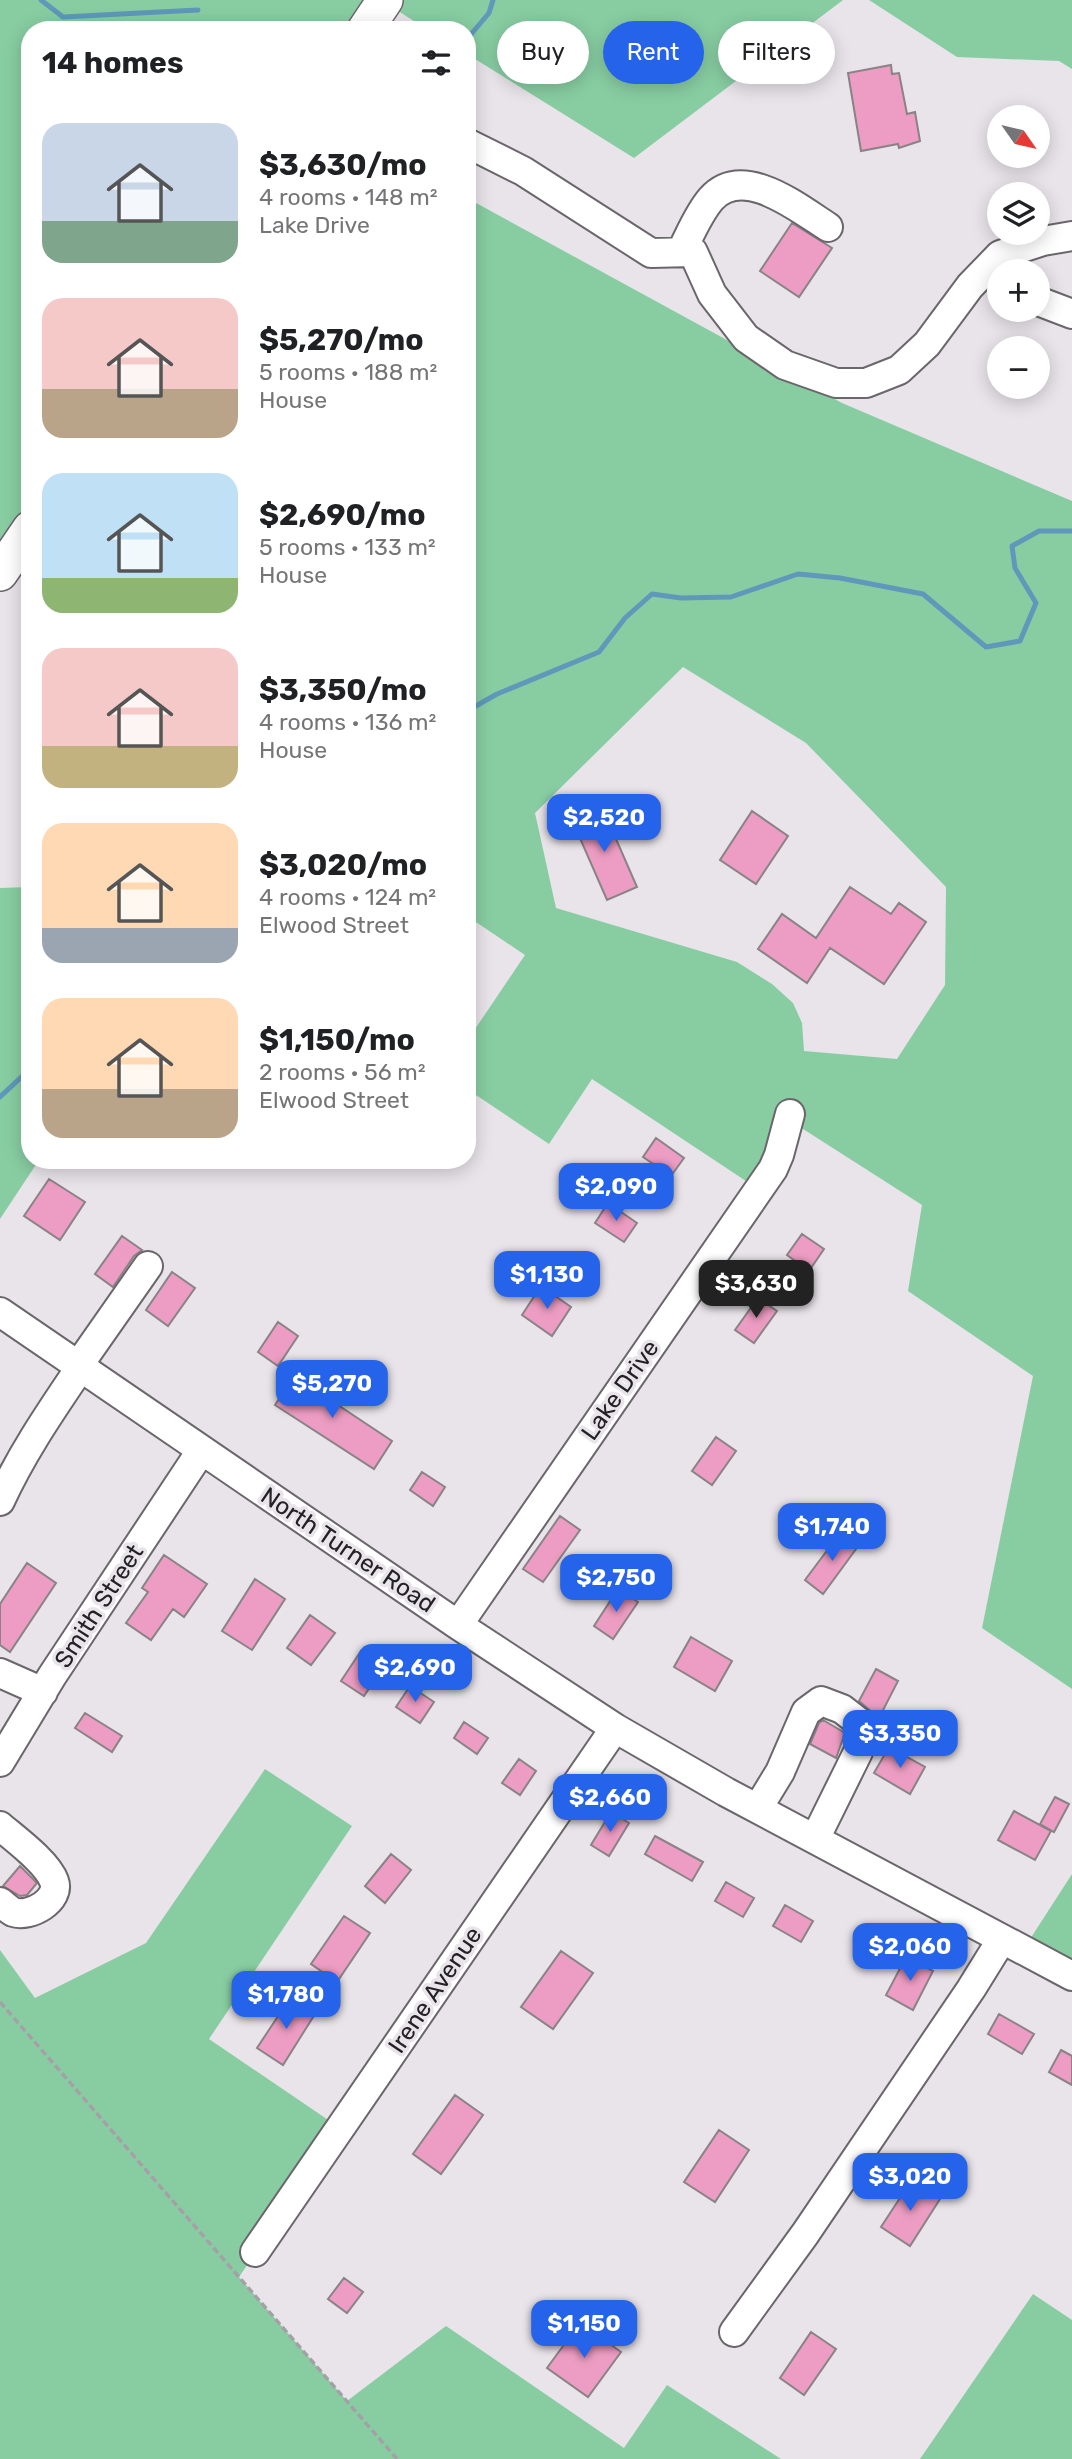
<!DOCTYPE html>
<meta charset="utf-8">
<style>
body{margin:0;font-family:Rubik,sans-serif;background:#f6f6f6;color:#202124;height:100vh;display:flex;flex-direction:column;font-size:26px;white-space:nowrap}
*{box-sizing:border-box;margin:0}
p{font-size:23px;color:#757577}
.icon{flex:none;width:38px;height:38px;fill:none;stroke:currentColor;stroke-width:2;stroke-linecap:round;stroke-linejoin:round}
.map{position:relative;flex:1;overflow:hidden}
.sheet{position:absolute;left:21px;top:21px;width:455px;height:1148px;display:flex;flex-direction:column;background:#fff;border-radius:28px;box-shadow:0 4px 18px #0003}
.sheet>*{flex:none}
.hud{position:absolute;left:497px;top:21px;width:469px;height:63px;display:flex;gap:14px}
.needle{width:46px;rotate:124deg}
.controls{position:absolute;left:987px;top:105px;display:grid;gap:14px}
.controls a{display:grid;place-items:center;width:63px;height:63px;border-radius:50%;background:#fff;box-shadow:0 4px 18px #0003;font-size:35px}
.price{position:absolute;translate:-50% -60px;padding:0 16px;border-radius:14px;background:#2563eb;color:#fff;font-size:23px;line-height:46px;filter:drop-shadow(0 2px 4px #0008)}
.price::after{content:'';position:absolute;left:50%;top:42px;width:21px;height:16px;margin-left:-10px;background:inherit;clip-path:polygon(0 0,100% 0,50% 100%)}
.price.on{background:#222;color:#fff}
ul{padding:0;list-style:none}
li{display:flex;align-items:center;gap:21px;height:175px;padding:0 21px}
li span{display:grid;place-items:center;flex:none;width:196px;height:140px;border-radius:21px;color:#555}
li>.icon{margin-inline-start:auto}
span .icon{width:84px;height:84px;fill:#fffc;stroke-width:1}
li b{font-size:30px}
h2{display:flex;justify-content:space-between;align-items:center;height:84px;padding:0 21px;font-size:30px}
.chip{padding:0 24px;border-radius:32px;background:#fff;box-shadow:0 4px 18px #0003;font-size:24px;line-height:63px}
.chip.on{background:#2563eb;color:#fff}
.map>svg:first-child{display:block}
.green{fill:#88cda2;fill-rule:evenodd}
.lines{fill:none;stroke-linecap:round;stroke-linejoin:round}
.stream{stroke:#5e98ba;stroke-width:5}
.building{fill:#ed9dc3;stroke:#8a8386;stroke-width:2}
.minor-casing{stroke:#6a666b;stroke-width:32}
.major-casing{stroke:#6a666b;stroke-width:38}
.path{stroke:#a4a1a6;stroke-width:3.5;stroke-dasharray:7 3.5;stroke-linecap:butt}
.minor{stroke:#fff;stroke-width:28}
.major{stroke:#fff;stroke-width:35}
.labels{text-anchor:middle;stroke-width:7;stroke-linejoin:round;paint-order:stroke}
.street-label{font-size:24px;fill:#222123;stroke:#e8e4ea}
</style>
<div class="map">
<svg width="1072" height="2459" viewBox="0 0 1072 2459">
<rect width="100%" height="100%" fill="#e8e4ea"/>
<path class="green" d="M0 0H843L634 158 467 54V30H428L384 2 365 30H30V529L0 573Z
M869 0H1072V69L1059 61 957 57Z
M467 198 842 403 1072 501V1689L982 1628 1033 1376 908 1291 922 1205 789 1120 758 1189 592 1079 549 1144 467 1089V1041L525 955 467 916ZM683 667 806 743 946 887 945 985 897 1059 804 1051 802 1023 793 1003 772 984 737 962 556 908 535 813Z
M30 887V1160H39L0 1219V888Z
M265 1769 352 1826 209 2039 340 2128 239 2277 347 2401 446 2326 624 2448 667 2385 781 2459H0V1950L35 1998 146 1943Z
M1072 1874V1976L1023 1950Z
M1033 2294 1072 2320V2459H920Z"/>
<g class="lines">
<path class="stream" d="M41 0 63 17 198 10
M467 39 489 13 493 0
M467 711 497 694 599 652 625 618 652 594 681 598 731 597 798 574 840 578 923 594 986 647 1020 641 1036 603 1015 568 1012 546 1039 531H1072
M0 1097 30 1069"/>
</g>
<path class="building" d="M891 65 892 74 899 73 907 114 915 112 920 141 899 148 898 144 861 151 848 73Z
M792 223 832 248 799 297 760 271Z
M602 807 637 887 607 900 572 820Z
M752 811 788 836 756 884 720 860Z
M850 887 891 914 899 903 926 922 884 984 830 948 807 983 758 949 782 914 816 938Z
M656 1138 684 1158 671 1176 643 1157Z
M49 1179 85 1202 60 1240 24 1216Z
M608 1203 637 1223 624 1242 595 1223Z
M802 1234 824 1249 809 1271 787 1255Z
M122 1236 142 1250 134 1256 113 1287 95 1274Z
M172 1272 195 1288 168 1326 146 1310Z
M541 1286 571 1307 552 1336 522 1315Z
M758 1298 777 1311 754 1343 735 1330Z
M278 1322 298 1336 278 1366 258 1352Z
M298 1370 333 1393 329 1399 392 1441 374 1469 275 1405Z
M716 1437 736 1451 712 1485 692 1471Z
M422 1472 445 1487 433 1506 410 1490Z
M560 1516 580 1530 543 1582 523 1569Z
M841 1532 859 1545 823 1594 805 1580Z
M164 1555 207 1584 184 1617 173 1609 151 1640 126 1623 148 1592 142 1588Z
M27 1563 56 1583 10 1652 0 1645V1604Z
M255 1579 285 1599 252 1650 222 1631Z
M618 1589 638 1602 613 1639 594 1626Z
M310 1615 335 1633 311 1665 287 1648Z
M691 1637 732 1661 715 1691 674 1667Z
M361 1651 384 1666 364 1696 341 1681Z
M876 1669 898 1681 879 1718 859 1701Z
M410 1686 434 1702 420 1723 396 1707Z
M85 1713 122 1736 112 1752 75 1728Z
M823 1720 845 1733 836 1758 810 1744 819 1723Z
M464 1722 488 1738 477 1754 454 1738Z
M889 1747 925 1767 910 1794 874 1773Z
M519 1759 536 1771 520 1795 502 1783Z
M1055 1797 1069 1804 1054 1832 1040 1824Z
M1014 1811 1051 1831 1035 1860 998 1840Z
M611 1812 629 1823 609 1856 591 1845Z
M655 1836 703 1862 692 1881 645 1854Z
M391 1854 411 1870 385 1903 365 1886Z
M20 1866 37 1883 27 1895 20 1896 3 1886Z
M726 1882 754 1898 743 1917 715 1901Z
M785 1905 813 1921 801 1942 773 1926Z
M344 1916 370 1933 337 1982 311 1964Z
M561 1951 593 1973 553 2029 521 2007Z
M906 1957 933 1971 913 2010 886 1995Z
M290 1998 315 2014 283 2065 257 2048Z
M999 2014 1034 2034 1022 2054 988 2034Z
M1061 2050 1072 2056V2085L1049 2072Z
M455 2095 483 2115 441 2174 413 2154Z
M719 2130 749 2150 715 2202 684 2182Z
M911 2181 940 2199 910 2246 881 2227Z
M344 2278 363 2292 347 2313 328 2299Z
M580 2323 621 2352 588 2397 547 2368Z
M811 2332 836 2349 804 2395 780 2378Z"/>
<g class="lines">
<defs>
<path id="minor" d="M467 143 523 171 651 253 693 252 712 294 746 338 785 365 836 383H866L899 370 927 344 970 286 1000 255 1043 241 1072 236
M681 252C690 235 698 214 711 199 743 163 798 208 828 227
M1038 301 1072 314
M0 1312 458 1625 615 1728 726 1792 1072 1976
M78 1366 148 1266
M0 1501C22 1453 51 1411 80 1368
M458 1625 773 1169 779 1155 790 1114
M0 1673 43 1692
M0 1762 52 1676 201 1451
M758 1808 780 1772 806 1712 821 1701 842 1709 864 1726 858 1752 815 1839
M0 1826C15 1839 47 1862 54 1881 61 1900 30 1918 13 1912 9 1910 4 1905 0 1902
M255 2252 615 1728
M734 2332 805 2234 971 1989 1002 1939"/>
<path id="major" d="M365 30 385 0
M0 573 30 529"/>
</defs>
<use href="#minor" class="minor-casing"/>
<use href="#major" class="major-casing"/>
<path class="path" d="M0 2002 397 2459"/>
<use href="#minor" class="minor"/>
<use href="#major" class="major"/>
</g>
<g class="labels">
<g class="street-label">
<text transform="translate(620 1390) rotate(-55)" y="8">Lake Drive</text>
<text transform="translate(348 1550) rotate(34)" y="8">North Turner Road</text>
<text transform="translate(99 1606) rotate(-57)" y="8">Smith Street</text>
<text transform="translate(435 1990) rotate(-56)" y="8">Irene Avenue</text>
</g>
</g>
</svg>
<div class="controls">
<a><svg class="needle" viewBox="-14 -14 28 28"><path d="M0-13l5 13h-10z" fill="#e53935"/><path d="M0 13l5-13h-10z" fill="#757577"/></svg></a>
<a><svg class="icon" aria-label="layers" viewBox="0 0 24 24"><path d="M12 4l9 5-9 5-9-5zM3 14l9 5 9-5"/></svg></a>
<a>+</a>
<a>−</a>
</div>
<b class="price" style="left:604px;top:854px">$2,520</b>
<b class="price" style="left:616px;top:1223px">$2,090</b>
<b class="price" style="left:547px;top:1311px">$1,130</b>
<b class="price on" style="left:756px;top:1320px">$3,630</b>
<b class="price" style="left:332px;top:1420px">$5,270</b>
<b class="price" style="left:832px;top:1563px">$1,740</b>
<b class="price" style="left:616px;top:1614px">$2,750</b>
<b class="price" style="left:415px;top:1704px">$2,690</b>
<b class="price" style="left:900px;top:1770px">$3,350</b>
<b class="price" style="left:610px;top:1834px">$2,660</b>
<b class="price" style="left:910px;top:1983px">$2,060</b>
<b class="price" style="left:286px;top:2031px">$1,780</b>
<b class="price" style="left:910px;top:2213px">$3,020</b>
<b class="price" style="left:584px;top:2360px">$1,150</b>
<div class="hud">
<a class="chip">Buy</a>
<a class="chip on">Rent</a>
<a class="chip">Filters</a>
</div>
<section class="sheet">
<h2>14 homes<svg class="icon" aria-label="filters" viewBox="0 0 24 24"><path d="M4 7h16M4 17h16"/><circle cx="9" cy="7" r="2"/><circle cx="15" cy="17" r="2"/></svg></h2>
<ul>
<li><span style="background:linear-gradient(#c9d6e8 70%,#7fa58c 0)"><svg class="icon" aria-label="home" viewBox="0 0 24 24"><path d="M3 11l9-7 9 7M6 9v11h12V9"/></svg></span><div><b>$3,630/mo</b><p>4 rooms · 148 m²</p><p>Lake Drive</p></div></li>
<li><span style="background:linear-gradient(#f6c9c9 65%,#b9a48a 0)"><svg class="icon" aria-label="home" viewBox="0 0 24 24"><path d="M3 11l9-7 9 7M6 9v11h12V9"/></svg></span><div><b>$5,270/mo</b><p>5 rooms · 188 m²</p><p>House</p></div></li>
<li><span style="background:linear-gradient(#bfe0f5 75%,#8fb573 0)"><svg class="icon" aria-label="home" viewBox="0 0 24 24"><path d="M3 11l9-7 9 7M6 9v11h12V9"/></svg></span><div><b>$2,690/mo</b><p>5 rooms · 133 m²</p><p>House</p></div></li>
<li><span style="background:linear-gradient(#f6c9c9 70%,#c2b280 0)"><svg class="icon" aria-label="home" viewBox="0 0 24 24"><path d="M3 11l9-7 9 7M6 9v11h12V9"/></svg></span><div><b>$3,350/mo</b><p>4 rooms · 136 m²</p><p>House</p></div></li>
<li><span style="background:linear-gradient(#ffd9b3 75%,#9aa5b1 0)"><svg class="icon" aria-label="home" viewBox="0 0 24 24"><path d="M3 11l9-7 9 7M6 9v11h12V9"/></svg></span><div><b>$3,020/mo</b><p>4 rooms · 124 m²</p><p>Elwood Street</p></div></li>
<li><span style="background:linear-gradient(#ffd9b3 65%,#b9a48a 0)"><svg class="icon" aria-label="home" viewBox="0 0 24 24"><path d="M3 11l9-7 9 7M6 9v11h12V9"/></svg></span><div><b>$1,150/mo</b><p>2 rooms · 56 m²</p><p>Elwood Street</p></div></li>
</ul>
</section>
</div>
